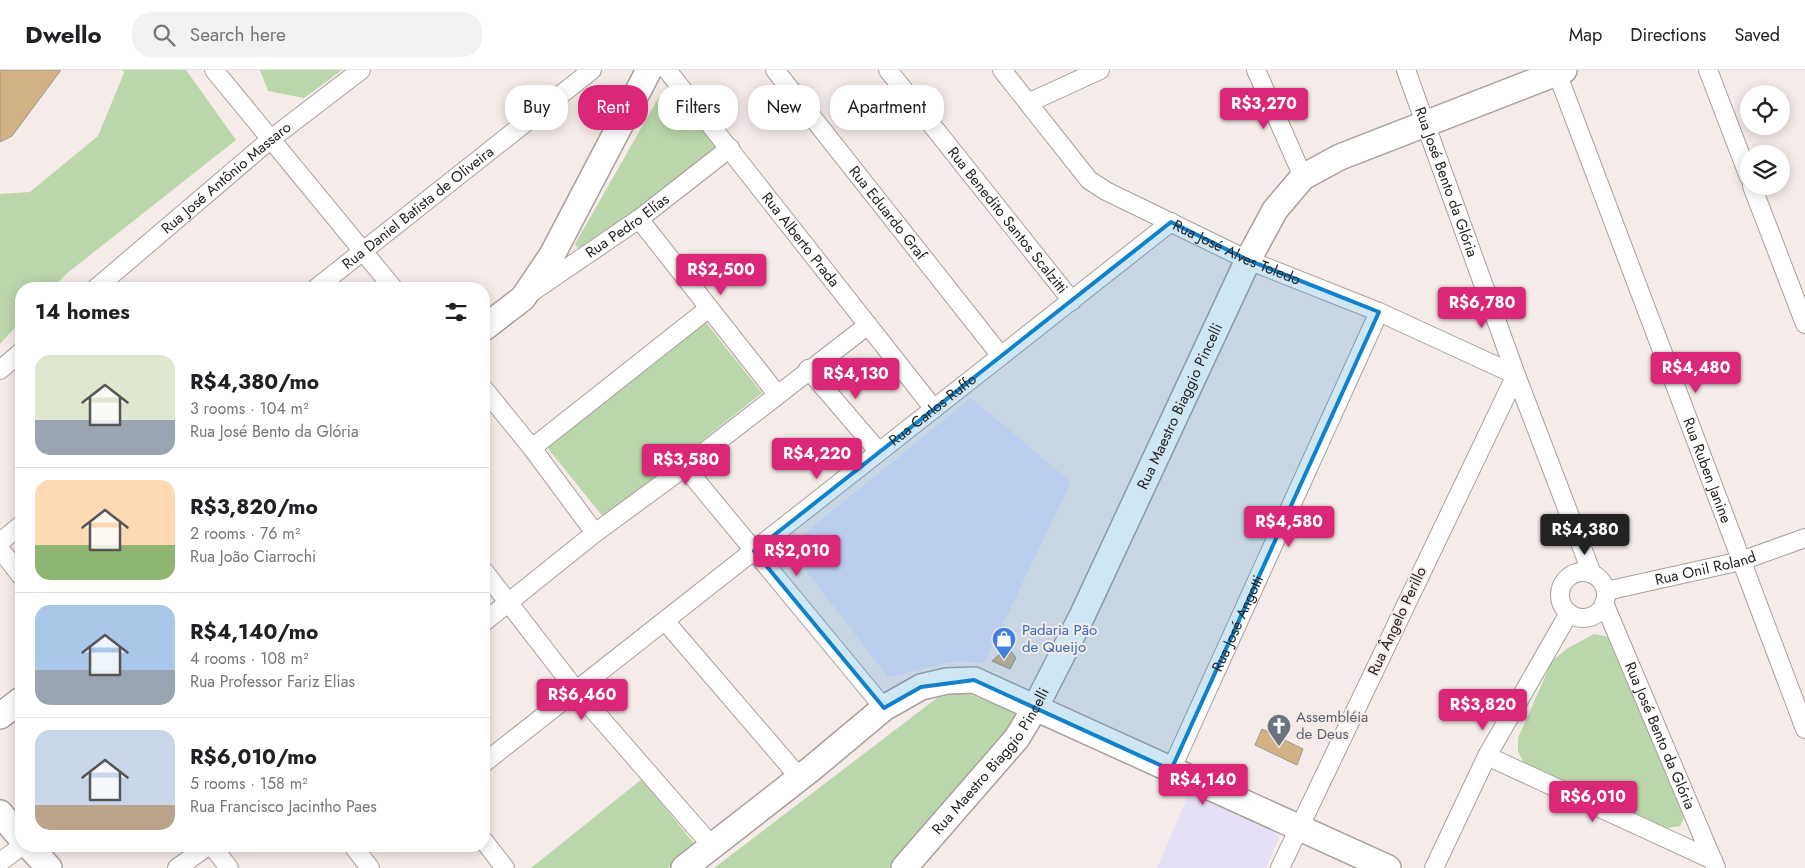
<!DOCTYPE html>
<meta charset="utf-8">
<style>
body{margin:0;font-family:Jost,sans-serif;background:#f2f2f2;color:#202124;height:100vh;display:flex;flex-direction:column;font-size:19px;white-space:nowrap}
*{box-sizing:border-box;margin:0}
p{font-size:16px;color:#757577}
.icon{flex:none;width:28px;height:28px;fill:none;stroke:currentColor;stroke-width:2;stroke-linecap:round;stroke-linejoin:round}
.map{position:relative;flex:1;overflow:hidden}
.drawer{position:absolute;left:15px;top:212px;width:475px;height:570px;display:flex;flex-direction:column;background:#fff;border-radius:20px;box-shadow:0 2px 12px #0003}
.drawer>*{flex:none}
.guide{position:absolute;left:505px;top:15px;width:475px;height:45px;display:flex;gap:10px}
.buttons{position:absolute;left:1740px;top:15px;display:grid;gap:10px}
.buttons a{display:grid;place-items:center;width:50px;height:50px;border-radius:50%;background:#fff;box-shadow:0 2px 12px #0003;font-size:25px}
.price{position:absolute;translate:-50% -42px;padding:0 11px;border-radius:5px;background:#db2777;color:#fff;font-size:16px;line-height:32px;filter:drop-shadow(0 1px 2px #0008)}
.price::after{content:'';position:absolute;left:50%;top:30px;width:15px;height:11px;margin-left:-8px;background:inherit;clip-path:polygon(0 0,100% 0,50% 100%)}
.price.on{background:#222;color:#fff}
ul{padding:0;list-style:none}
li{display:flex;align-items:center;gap:15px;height:125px;padding:0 20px}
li+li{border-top:1px solid #e0e0e0}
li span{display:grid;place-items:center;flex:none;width:140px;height:100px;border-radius:15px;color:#555}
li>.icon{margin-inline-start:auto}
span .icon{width:60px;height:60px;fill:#fffc;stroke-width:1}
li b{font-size:21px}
h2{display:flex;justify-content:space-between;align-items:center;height:60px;padding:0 20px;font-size:21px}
.chip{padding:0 18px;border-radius:20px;background:#fff;box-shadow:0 2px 12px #0003;font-size:18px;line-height:45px}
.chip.on{background:#db2777;color:#fff}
header{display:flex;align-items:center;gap:30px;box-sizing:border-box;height:70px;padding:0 25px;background:#fff;border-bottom:1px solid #e0e0e0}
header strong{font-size:24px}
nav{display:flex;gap:28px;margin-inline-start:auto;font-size:18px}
.search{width:350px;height:45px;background:#f2f2f2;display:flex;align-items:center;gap:12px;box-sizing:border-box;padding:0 18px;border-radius:20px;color:#757577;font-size:19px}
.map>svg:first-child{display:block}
.education{fill:#e5e0f6}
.green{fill:#bad6aa}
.building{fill:#d1b386;stroke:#9a968f}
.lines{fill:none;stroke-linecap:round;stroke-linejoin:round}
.street-casing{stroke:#a9a09d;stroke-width:20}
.secondary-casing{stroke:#a9a09d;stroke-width:28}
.street{stroke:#fff;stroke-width:18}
.secondary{stroke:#fff;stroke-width:25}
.marked{fill:#1082cb;fill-opacity:0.2;stroke:#1082cb;stroke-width:4;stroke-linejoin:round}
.labels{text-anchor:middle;stroke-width:4;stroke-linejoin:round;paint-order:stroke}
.street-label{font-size:15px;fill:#252220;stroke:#f5ebe8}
.shop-label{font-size:15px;fill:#366cbe;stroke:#f5ebe8;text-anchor:start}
.worship-label{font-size:15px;fill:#5b616d;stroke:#f5ebe8;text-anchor:start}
</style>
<header>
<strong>Dwello</strong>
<div class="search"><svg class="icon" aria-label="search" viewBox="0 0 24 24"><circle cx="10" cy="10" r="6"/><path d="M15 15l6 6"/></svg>Search here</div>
<nav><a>Map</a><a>Directions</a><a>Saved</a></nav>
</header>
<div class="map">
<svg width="1805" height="798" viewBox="0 0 1805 798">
<rect width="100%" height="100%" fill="#f5ebe8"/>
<path class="education" d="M971 328 1071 412 984 593 955 591 888 607 788 477Z
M1192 716 1273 758 1279 768 1266 798H1157Z"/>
<path class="green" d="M123 0H186L236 70 66 204 52 219H21V251L0 274V124L30 122 98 66 124 3Z
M260 0H342L304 28 268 21Z
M674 21 717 77 581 183 575 174 659 27Z
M700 245 762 323 604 448 542 371Z
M1594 564 1609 567 1685 746 1680 756 1666 758 1523 692 1518 681V668L1552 591 1568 578Z
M964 622 1014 642 1020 649 892 798H714L937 628Z
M642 709 696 776 668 798H531Z"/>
<path class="building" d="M0 0H61L12 66 0 72Z
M1008 577 1016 588 1010 599 992 591Z
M1262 659 1303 679 1297 695 1255 675Z"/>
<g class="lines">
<defs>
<g id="street">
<path d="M214 0 394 219"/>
<path id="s1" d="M667 0 934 339"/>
<path id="s2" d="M775 0 1001 286"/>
<path id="s3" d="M888 0 1072 231"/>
<path id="s4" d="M1002 0 1089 110 1106 121 1248 190 1379 242 1516 305 1280 798"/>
<path d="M1256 0 1303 107"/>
<path id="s5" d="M1406 0 1516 305 1592 504"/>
<path id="s6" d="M1556 0 1805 659"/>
<path d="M1708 0 1749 107"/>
<path d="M1028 33 1100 0"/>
<path d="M1752 116 1805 254"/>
<path d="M639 149 777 324"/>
<path id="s7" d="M95 219 271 69 361 0"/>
<path id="s8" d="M315 219 592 0"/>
<path id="s9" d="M532 222 639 149 730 78"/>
<path d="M808 299 879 382"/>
<path d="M0 300 21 282"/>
<path d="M484 319 532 378 595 463"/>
<path d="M532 378 709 238"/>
<path d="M685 397 884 638"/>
<path d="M0 472 21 455"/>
<path d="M0 479 21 506"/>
<path d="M484 501 576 620 712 776"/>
<circle cx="1583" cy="525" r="23"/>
<path id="s10" d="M1606 521 1741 491 1805 468"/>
<path id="s11" d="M1604 533 1716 798"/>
<path d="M665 551 799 707"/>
<path d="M484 552 595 463 685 397 868 255"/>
<path d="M1487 686 1713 790"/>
<path id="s12" d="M484 693 1171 152"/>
<path id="s13" d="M1171 700 1379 242"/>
<path d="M484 771 505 798"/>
<path d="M212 776 229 798"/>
<path d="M353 776 370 798"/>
<path d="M0 792 22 776"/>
<path d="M177 798 208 776"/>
<path d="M1434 798 1487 686 1569 543"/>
</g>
<g id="secondary">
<path d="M484 258 523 228 552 185 649 0"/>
<path d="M0 646 21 630"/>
<path d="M0 743 21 768"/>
<path d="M29 776 49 798"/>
<path d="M684 798 811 699 884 638 921 617 947 611 974 610 1388 798"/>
<path id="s14" d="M904 798 1017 668 1035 638 1082 546 1248 190 1275 140 1303 107 1340 87 1564 0"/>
</g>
</defs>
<use href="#street" class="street-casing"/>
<use href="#secondary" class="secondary-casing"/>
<use href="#street" class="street"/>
<use href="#secondary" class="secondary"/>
</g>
<path class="marked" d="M1171 152 1248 190 1379 242 1171 700 974 610 921 617 884 638 754 481Z"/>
<defs>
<symbol id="shop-pin" viewBox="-11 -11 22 30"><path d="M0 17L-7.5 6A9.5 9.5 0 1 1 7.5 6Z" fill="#3f7fe0" stroke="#f5ebe8"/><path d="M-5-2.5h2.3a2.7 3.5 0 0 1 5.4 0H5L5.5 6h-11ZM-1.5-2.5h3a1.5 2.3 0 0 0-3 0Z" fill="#fff"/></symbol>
<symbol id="church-pin" viewBox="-11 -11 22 30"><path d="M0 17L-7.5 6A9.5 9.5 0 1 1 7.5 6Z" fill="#6b7280" stroke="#f5ebe8"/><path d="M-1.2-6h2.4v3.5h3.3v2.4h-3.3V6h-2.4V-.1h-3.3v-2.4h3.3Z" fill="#fff"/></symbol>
</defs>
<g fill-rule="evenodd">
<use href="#shop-pin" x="990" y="555" width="28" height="38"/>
<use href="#church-pin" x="1265" y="642" width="28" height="38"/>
</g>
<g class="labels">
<g class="street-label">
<text dy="5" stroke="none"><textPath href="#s7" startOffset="172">Rua José Antônio Massaro</textPath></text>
<text dy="5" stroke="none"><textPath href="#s5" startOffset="119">Rua José Bento da Glória</textPath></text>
<text dy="5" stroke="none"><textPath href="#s8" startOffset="131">Rua Daniel Batista de Oliveira</textPath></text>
<text dy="5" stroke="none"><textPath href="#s2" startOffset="182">Rua Eduardo Graf</textPath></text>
<text dy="5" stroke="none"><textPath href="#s3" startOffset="192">Rua Benedito Santos Scalzitti</textPath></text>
<text dy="5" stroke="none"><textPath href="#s9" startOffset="116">Rua Pedro Elías</textPath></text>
<text dy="5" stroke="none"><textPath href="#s1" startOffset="216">Rua Alberto Prada</textPath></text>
<text dy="5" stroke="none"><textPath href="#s4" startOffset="305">Rua José Alves Toledo</textPath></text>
<text dy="5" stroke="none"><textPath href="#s14" startOffset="542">Rua Maestro Biaggio Pincelli</textPath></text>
<text dy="5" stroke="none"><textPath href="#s12" startOffset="571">Rua Carlos Ruffo</textPath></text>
<text dy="5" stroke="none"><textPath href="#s6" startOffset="428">Rua Ruben Janine</textPath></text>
<text dy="5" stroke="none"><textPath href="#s10" startOffset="102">Rua Onil Roland</textPath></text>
<text transform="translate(1397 551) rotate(-65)" y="5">Rua Ângelo Perillo</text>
<text dy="5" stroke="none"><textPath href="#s13" startOffset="161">Rua José Angotti</textPath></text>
<text dy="5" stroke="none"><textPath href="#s11" startOffset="144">Rua José Bento da Glória</textPath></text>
<text dy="5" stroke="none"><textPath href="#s14" startOffset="138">Rua Maestro Biaggio Pincelli</textPath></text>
</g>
<g class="shop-label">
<text x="1022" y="565">Padaria Pão<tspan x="1022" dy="17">de Queijo</tspan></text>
</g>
<g class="worship-label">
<text x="1296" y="652">Assembléia<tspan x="1296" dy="17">de Deus</tspan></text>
</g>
</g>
</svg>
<div class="buttons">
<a><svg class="icon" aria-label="locate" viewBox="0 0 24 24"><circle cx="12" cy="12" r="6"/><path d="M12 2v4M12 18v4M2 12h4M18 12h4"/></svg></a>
<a><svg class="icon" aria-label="layers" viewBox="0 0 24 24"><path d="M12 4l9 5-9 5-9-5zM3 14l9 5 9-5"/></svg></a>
</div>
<b class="price" style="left:1264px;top:60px">R$3,270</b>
<b class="price" style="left:721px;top:226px">R$2,500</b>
<b class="price" style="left:1482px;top:259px">R$6,780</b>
<b class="price" style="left:1696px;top:324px">R$4,480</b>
<b class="price" style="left:856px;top:330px">R$4,130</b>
<b class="price" style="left:817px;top:410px">R$4,220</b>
<b class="price" style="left:686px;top:416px">R$3,580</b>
<b class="price" style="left:1289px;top:478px">R$4,580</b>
<b class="price on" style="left:1585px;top:486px">R$4,380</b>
<b class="price" style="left:797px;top:507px">R$2,010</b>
<b class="price" style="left:582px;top:651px">R$6,460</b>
<b class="price" style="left:1483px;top:661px">R$3,820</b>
<b class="price" style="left:1203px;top:736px">R$4,140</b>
<b class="price" style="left:1593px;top:753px">R$6,010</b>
<div class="guide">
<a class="chip">Buy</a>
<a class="chip on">Rent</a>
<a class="chip">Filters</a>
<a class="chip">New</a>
<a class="chip">Apartment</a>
</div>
<section class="drawer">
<h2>14 homes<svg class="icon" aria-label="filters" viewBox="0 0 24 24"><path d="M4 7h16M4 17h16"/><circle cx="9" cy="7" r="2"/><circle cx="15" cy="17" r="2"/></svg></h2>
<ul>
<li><span style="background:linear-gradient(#dfe7d0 65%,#9aa5b1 0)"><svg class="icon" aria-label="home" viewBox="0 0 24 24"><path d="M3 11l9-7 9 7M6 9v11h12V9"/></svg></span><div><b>R$4,380/mo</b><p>3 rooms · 104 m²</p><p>Rua José Bento da Glória</p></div></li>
<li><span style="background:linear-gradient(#ffd9b3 65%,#8fb573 0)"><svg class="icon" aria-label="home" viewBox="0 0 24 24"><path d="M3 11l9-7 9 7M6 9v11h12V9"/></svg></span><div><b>R$3,820/mo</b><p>2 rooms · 76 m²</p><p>Rua João Ciarrochi</p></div></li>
<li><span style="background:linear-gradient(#a9c7e8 65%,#9aa5b1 0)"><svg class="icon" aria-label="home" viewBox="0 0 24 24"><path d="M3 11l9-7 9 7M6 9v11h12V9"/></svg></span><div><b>R$4,140/mo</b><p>4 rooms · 108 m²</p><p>Rua Professor Fariz Elias</p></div></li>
<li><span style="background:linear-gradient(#c9d6e8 75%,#b9a48a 0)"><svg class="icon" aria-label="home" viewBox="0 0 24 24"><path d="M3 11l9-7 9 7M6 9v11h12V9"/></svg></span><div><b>R$6,010/mo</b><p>5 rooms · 158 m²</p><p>Rua Francisco Jacintho Paes</p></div></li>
</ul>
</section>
</div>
